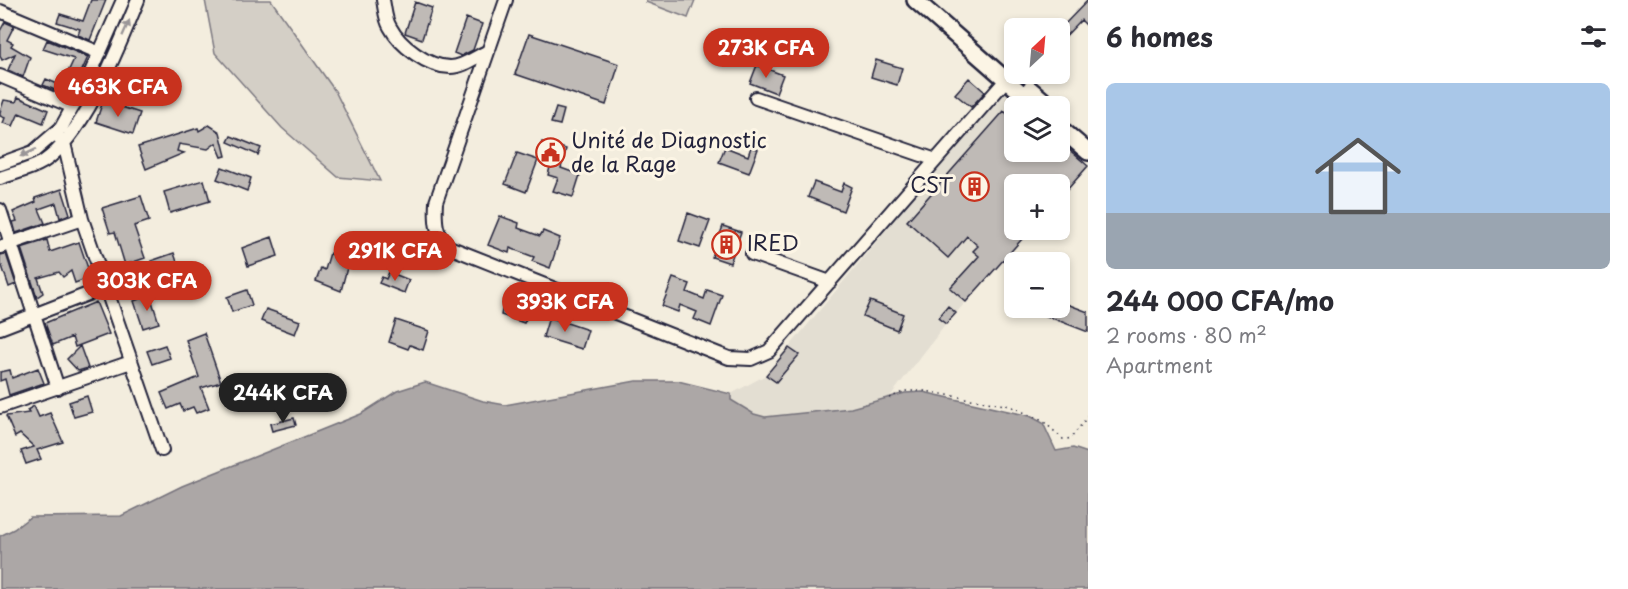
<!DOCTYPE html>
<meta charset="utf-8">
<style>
body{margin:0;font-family:"Playpen Sans",sans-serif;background:#f2f2f3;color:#2b2b33;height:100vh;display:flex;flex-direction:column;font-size:22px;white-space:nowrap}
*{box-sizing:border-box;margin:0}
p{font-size:20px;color:#7c7c81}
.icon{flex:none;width:33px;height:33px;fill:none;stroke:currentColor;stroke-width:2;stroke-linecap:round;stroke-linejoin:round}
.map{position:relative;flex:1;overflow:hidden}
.panel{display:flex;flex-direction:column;background:#fff;width:540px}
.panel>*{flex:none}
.needle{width:39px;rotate:26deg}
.fabs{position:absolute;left:1004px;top:18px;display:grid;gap:12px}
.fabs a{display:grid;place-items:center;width:66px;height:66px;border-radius:9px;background:#fff;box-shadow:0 3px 9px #0003;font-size:30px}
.price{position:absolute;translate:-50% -51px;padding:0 14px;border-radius:21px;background:#c8321e;color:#fff;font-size:20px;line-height:39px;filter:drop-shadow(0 2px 3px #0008)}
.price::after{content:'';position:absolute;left:50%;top:36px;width:18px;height:14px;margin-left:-9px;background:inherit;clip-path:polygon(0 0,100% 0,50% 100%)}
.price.current{background:#222;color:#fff}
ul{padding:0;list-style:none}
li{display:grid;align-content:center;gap:12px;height:318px;padding:0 18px}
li+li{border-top:2px solid #e1e1e2}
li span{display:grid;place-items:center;height:186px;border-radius:9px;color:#555}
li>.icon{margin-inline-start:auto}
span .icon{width:108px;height:108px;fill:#fffc;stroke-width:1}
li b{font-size:26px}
h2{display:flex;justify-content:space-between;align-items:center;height:72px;padding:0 18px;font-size:26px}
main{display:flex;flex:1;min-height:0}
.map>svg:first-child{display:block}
.built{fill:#e3ded2}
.green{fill:#d4cfc6;stroke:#7b7880;stroke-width:1.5}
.water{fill:#aca7a6;stroke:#75727b;stroke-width:1.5}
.building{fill:#bfbab6;stroke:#22223b;stroke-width:1.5}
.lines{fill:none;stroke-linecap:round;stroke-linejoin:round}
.minor-casing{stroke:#22223b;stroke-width:16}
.major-casing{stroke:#22223b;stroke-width:20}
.path{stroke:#22223b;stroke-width:1.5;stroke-dasharray:1.5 4.5;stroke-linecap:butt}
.minor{stroke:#fcf5e5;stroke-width:12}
.major{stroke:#fcf5e5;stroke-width:15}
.oneway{fill:#9a9698}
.labels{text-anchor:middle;stroke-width:6;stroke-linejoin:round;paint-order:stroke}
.poi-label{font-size:21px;fill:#22223b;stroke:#fcf5e5;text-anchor:start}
</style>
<main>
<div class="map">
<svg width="1088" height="589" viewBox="0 0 1088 589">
<rect width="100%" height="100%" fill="#f3edde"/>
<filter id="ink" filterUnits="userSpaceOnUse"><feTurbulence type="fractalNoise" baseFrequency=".0167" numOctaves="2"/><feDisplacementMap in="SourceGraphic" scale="12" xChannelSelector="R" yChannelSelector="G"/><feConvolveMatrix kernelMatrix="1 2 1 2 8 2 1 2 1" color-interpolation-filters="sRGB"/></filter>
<g filter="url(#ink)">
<path class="built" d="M1003 89 1022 106H1014V152H1059V140L1088 166 1059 199V184H1014V230H1031L946 324 888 399 851 408 765 417 754 414 731 400V394L766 375Z"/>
<path class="green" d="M205 0H271L335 91 380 181 338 177 282 128 215 53Z
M647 0H695L688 18 646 2Z"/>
<path class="water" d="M636 381H678L731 394V400L754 414 765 417 851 408 905 393 923 392 1030 416 1043 423 1056 451 1073 448 1088 453V589H0V536L14 529 30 517 121 516 182 486 361 414 397 391 425 382 483 401 505 405Z"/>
<path class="building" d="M91 0H106L90 40 78 35 80 29 57 22 60 14 83 21Z
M1088 0V27L1081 20 1059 43V30Z
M415 2 432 8 422 39 405 33Z
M466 18 482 24 473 50 461 56 454 53Z
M5 22 14 26 7 40 13 43 11 46 30 57 23 77 8 70 15 54 2 60 0 56V31Z
M529 34 619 64 606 105 515 74Z
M47 40 88 57 79 77 68 72 74 59 43 49Z
M876 60 902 68 897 85 871 77Z
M757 65 783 75 776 93 750 83Z
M969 78 985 92 971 107 955 94Z
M46 79 69 89 67 95 43 85Z
M18 97 48 110 43 123 19 113 13 126 3 123 5 118 0 116V112L4 100 16 102Z
M103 101 140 113 133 134 96 122Z
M556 108 564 110 560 125 551 123Z
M1004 111 1014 120V152H1059V141L1088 166 1059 199V184H1014V230H1030L966 302 950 288 979 256 973 251 978 246 967 236 948 258 907 221Z
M209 125 220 132 226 156 222 157 216 143 208 149 179 144 177 151 184 153 146 169 138 147 198 128 199 131Z
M231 136 261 148 258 155 228 142Z
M542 142 566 149 561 168 580 175 573 197 553 191 558 178 548 175 552 159 538 155Z
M725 147 748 156 751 147 758 149 749 173 719 162Z
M517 153 538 160 526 192 505 184Z
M222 167 251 178 247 191 217 179Z
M204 180 210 201 170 213 164 192Z
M814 182 841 192 844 183 852 187 843 211 808 197Z
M62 189 70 214 60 218 56 203 39 209 45 223 16 233 13 222 17 221 13 212 36 202 35 198Z
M141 196 149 221 134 226 145 258 125 265 115 232 110 233 102 208Z
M688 213 710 221 700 248 679 241Z
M500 216 519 223 518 228 540 236 543 231 560 238 550 268 532 261 534 257 510 248 509 253 488 245Z
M723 226 741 232 730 263 712 257Z
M272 237 278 256 248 266 242 248Z
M47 240 50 252 79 242 91 277 75 283 71 271 63 277 59 272 38 278 43 293 37 297 21 248Z
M174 253 185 286 163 294 151 261Z
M330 253 349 260 341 291 316 281 321 268 325 270Z
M6 254 16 284 9 287 2 266H0V255Z
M389 272 409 280 404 293 379 283 382 277 386 279Z
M673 278 690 284 687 292 704 299 707 290 722 295 711 326 694 319 697 312 680 305 678 312 662 306Z
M247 290 252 305 232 312 227 297Z
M150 295 159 323 143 328 134 301Z
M504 300 531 309 524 323 501 315Z
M870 301 903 314 897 330 863 316Z
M1059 301 1088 312V332L1039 313 1041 308H1059Z
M96 302 109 334 75 347 72 337 53 345 45 323Z
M948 306 956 313 946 324 938 318Z
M266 309 300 321 295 334 261 321Z
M549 317 588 330 582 349 543 337Z
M396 320 429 331 423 350 410 345 408 349 389 342Z
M204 333 221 382 201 388 209 408 196 413 193 407 183 411 180 404 168 409 161 393 199 377 186 340Z
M165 345 170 358 152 364 147 351Z
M80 346 88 368 78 371 67 359Z
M789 348 799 355 776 382 766 375Z
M38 368 44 383 9 395 5 379 0 381V372L10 370 12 378Z
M258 378 266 400 241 409 233 387Z
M87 396 92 412 74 417 69 402Z
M34 406 39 417 50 413 63 442 37 450 41 459 26 464 21 451 34 447 20 434 15 437 6 416 29 413 27 410Z
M294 418 296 425 272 431 270 424Z"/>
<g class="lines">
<defs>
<path id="minor" d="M383 0C385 9 385 19 390 27 400 46 428 67 450 67 463 67 476 57 488 51
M506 0 436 202C435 220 435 235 449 247L729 358 751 359 769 351 936 160
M0 11 100 53
M0 76 73 107
M756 98 936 160 1006 80
M56 134 64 143 82 219 162 450
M0 164 33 152 61 128 88 79 123 0
M0 178C14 173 30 170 43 162 85 135 119 46 138 0
M0 210 58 388
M0 247 82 219
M752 254 830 282
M0 328 106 287
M0 407 131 362"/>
<path id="major" d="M915 0 1036 106
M1030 89 1050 106
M1059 127 1088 152"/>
</defs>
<use href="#minor" class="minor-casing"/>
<use href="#major" class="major-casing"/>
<path class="path" d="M889 398 905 391H925L1010 406 1043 421 1064 440 1071 438 1088 416"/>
<use href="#minor" class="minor"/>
<use href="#major" class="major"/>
</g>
<defs><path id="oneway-solid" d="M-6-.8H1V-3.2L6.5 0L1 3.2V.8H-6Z" transform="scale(1.5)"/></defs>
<g class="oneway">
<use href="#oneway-solid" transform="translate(126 28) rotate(-66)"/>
<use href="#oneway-solid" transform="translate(28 153) rotate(155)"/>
</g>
</g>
<defs>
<symbol id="civic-ring" viewBox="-11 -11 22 22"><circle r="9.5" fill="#fcf5e5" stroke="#c8321e" stroke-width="1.5"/><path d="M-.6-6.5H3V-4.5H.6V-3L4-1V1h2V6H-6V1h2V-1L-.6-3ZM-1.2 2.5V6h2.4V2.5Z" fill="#c8321e"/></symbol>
<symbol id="building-ring" viewBox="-11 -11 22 22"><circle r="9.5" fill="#fcf5e5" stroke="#c8321e" stroke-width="1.5"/><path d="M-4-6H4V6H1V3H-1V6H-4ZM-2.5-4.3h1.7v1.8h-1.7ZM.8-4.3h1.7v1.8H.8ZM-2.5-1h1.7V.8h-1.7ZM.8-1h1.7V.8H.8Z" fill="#c8321e"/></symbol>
</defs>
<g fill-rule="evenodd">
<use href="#civic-ring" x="534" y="136" width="33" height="33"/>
<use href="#building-ring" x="958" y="170" width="33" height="33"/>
<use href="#building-ring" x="710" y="228" width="33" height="33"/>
</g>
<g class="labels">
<g class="poi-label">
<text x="571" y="148">Unité de Diagnostic<tspan x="571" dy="24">de la Rage</tspan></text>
<text x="953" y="193" text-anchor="end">CST</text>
<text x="747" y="251">IRED</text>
</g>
</g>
</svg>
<div class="fabs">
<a><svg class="needle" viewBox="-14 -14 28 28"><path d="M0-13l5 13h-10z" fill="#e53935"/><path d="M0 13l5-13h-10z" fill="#7c7c81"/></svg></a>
<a><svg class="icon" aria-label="layers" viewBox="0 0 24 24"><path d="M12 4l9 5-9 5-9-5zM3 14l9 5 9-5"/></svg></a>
<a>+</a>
<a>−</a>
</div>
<b class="price" style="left:766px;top:79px">273K CFA</b>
<b class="price" style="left:118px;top:118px">463K CFA</b>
<b class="price" style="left:395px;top:282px">291K CFA</b>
<b class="price" style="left:147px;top:312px">303K CFA</b>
<b class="price" style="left:565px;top:333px">393K CFA</b>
<b class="price current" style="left:283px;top:424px">244K CFA</b>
</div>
<section class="panel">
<h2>6 homes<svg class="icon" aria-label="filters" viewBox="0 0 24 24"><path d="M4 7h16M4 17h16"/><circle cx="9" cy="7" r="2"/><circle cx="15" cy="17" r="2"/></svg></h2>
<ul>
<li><span style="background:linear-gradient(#a9c7e8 70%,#9aa5b1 0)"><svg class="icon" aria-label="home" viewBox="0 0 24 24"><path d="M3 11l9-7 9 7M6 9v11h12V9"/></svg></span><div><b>244 000 CFA/mo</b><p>2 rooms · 80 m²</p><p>Apartment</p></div></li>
</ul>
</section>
</main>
